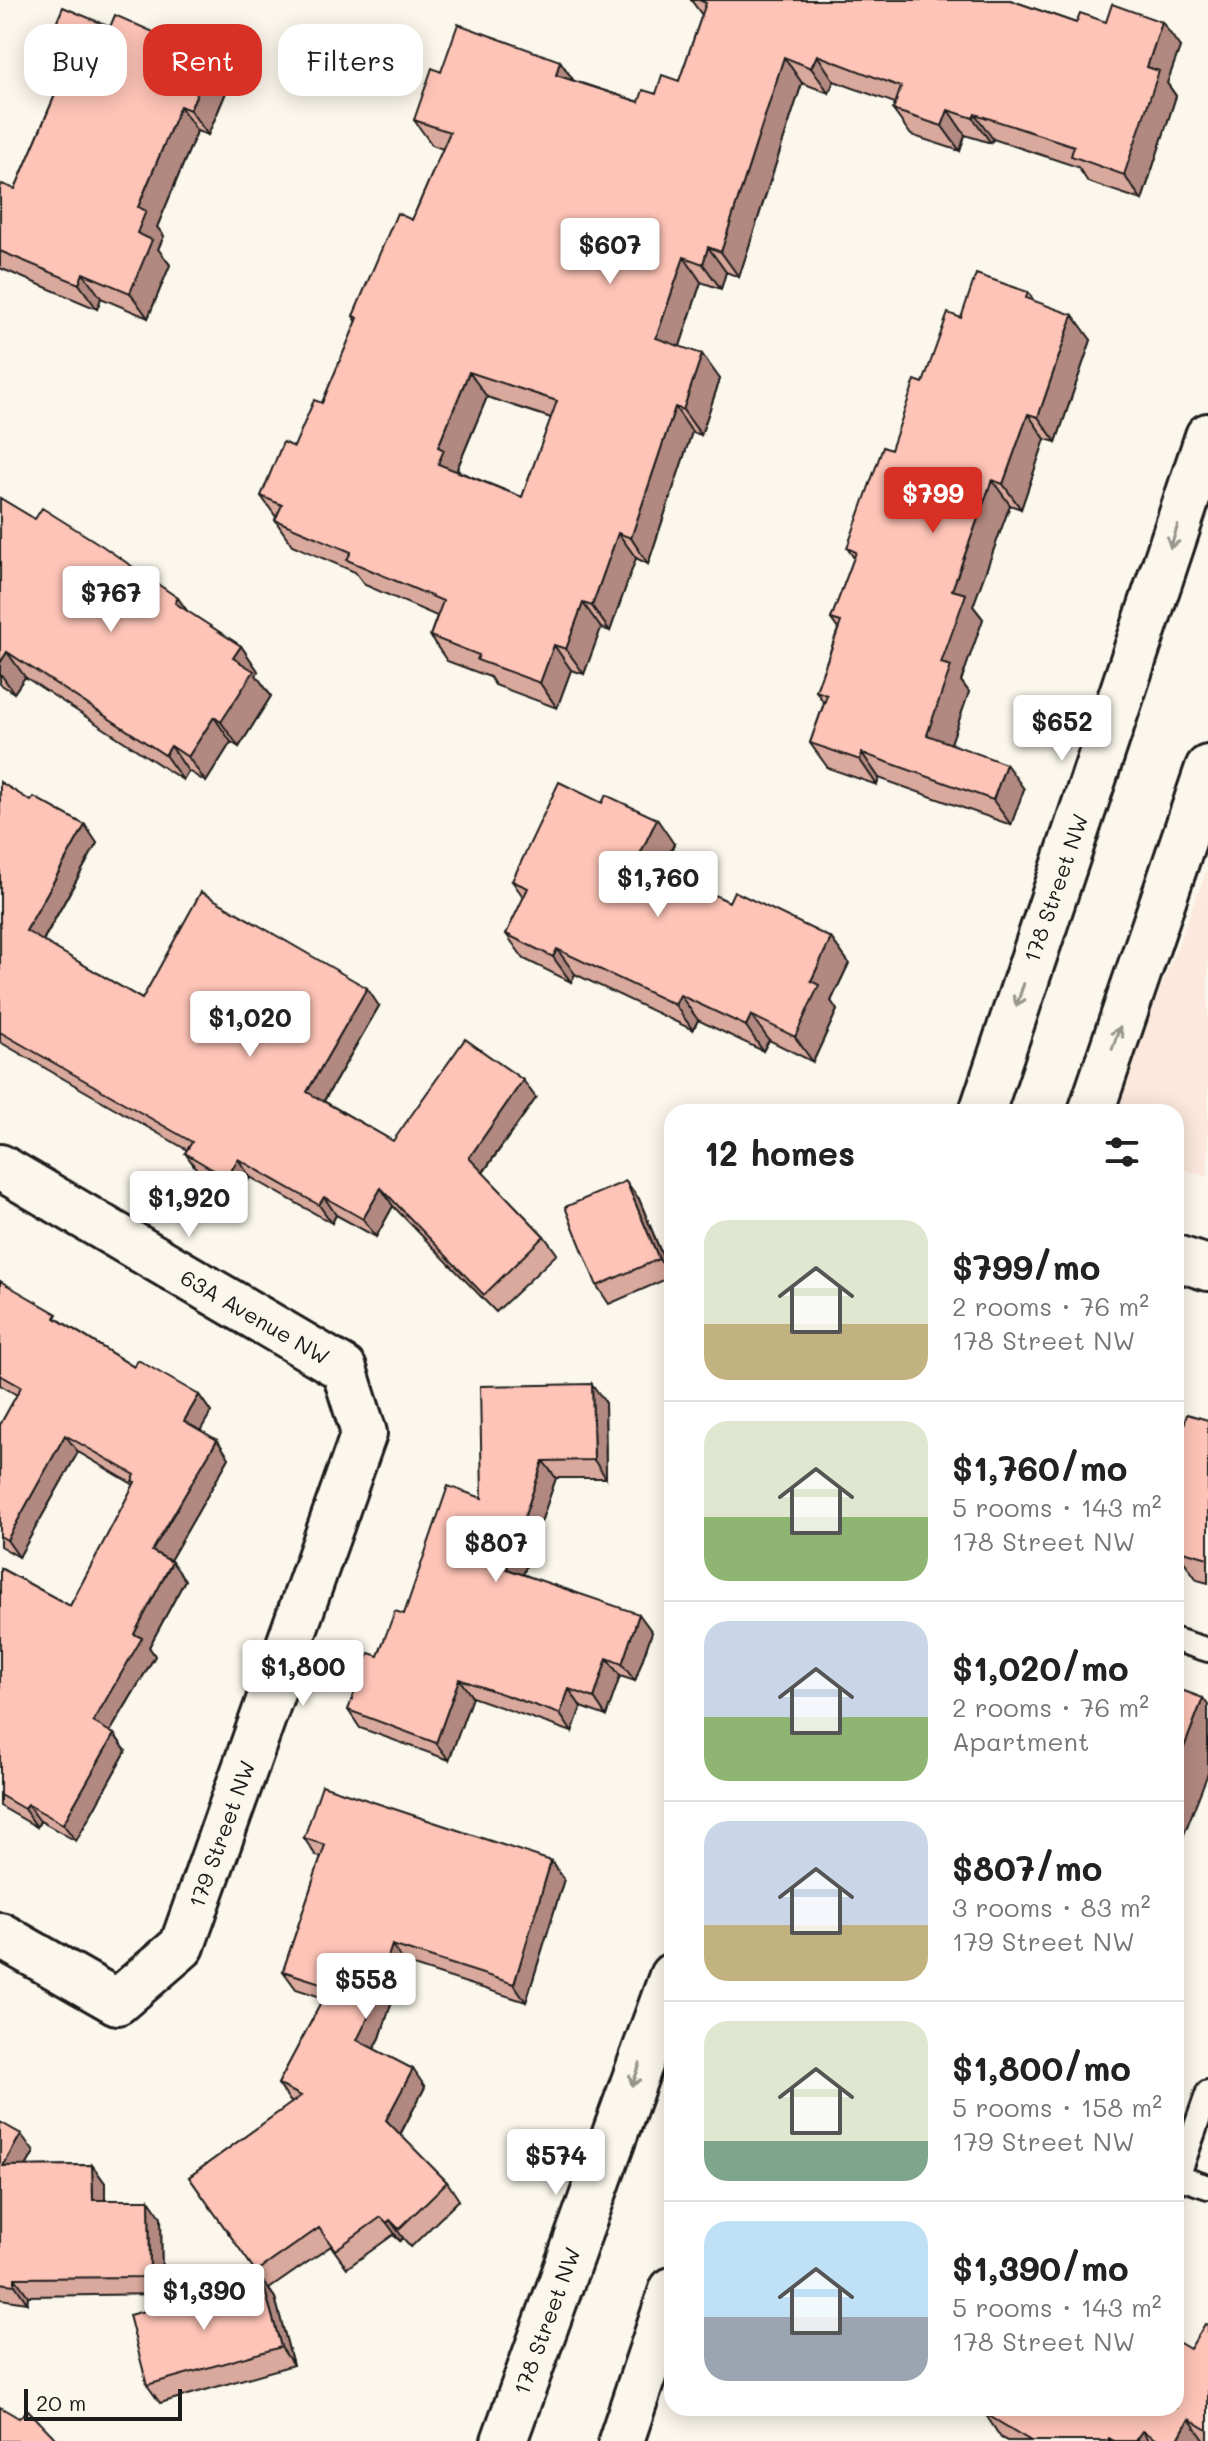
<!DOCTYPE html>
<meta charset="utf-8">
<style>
body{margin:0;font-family:Mali,sans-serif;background:#f2f2f2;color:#222;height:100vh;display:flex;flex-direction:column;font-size:30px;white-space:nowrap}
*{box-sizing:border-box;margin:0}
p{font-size:26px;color:#767676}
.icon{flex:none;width:44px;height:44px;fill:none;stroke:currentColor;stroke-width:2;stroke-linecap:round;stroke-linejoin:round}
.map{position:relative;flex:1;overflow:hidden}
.drawer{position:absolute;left:664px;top:1104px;width:520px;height:1312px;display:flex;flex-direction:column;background:#fff;border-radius:24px;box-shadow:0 4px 20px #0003}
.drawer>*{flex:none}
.guide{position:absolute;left:24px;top:24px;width:520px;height:72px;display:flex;gap:16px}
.scale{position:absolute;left:24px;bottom:20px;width:158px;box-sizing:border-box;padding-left:8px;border:4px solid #1c1c1c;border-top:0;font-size:22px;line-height:28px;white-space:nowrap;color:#1c1c1c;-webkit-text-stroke:6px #fbf7ec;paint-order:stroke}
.price{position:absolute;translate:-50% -68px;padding:0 18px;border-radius:8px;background:#fff;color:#222;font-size:26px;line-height:52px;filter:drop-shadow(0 2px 4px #0008)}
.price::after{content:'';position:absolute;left:50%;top:48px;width:24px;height:18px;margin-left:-12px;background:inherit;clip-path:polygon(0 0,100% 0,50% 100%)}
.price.current{background:#d93025;color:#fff}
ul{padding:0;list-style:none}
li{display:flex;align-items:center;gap:24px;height:200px;padding:0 40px}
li+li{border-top:2px solid #e0e0e0}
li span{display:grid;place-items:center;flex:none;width:224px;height:160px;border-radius:24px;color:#555}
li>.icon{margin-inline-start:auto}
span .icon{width:96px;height:96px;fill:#fffc;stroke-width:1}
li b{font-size:34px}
h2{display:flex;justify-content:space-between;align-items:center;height:96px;padding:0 40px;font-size:34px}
.tag{padding:0 28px;border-radius:24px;background:#fff;box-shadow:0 4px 20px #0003;font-size:28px;line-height:72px}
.tag.current{background:#d93025;color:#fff}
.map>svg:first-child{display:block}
.built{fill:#fce8dc}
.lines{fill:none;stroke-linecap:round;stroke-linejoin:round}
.service-casing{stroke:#1c1c1c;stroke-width:28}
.minor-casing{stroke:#1c1c1c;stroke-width:50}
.tertiary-casing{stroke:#1c1c1c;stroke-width:50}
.secondary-casing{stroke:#1c1c1c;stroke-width:50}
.service{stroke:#fbf7ec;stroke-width:22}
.minor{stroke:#fbf7ec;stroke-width:44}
.tertiary{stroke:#fbf7ec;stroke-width:44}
.secondary{stroke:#fbf7ec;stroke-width:44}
.wall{fill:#daa99d;stroke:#1c1c1c;stroke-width:2;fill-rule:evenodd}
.shaded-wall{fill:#b28980;stroke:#1c1c1c;stroke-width:2}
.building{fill:#fec4b7;stroke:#1c1c1c;stroke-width:2;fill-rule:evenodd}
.oneway{stroke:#97948e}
.labels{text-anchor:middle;stroke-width:8;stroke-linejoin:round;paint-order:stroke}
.street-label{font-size:22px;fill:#1c1c1c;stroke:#fbf7ec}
</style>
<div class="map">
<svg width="1208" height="2441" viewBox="0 0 1208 2441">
<rect width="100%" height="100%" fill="#fbf7ec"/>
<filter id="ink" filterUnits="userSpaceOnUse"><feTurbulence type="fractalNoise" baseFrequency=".0125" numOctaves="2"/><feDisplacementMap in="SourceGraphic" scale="16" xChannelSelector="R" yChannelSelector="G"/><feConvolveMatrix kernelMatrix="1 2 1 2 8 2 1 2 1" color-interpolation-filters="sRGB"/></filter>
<g filter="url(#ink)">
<path class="built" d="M1208 867V1177L1176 1167V1112H1113Z"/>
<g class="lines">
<defs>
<path id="service" d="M1176 1640 1208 1650
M1208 2092 1178 2177 1208 2187"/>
<path id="minor" d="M0 1167 344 1369 364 1433 182 1946 117 2002 0 1935"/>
<path id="tertiary" d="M1176 1258 1208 1268"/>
<path id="secondary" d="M982 1112 1208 436
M1091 1112 1208 768
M504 2441 672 1976
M621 2441 672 2290"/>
</defs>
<use href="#service" class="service-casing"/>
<use href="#minor" class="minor-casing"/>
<use href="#tertiary" class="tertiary-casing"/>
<use href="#secondary" class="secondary-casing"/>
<use href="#service" class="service"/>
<use href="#minor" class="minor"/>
<use href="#tertiary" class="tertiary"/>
<use href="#secondary" class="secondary"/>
</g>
<path class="wall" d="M691 0H1010L1076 23 1180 47 1167 83 1176 96 1142 200 1088 182 1078 167 993 139 991 143 965 135 960 151 911 135 893 110 895 103 834 81 829 93 802 83 739 277 726 272 721 289 701 282 680 346 720 379 701 435 692 432 648 564 636 558 610 631 601 628 584 674 571 670 557 708 495 685 490 677 447 661 430 636 437 616 365 585 355 572 292 545 275 520 276 517 261 496 294 447 322 403 357 322 353 316 412 220 443 149 432 145 414 120 441 72 560 61 574 81 639 102 679 81 702 15ZM487 397 551 418 522 497 460 472 457 469Z
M110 27 212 58 230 83 208 135 197 131 157 227 164 236 158 249 170 265 148 318 101 298 97 309 0 268V189H15L56 93 50 85 54 77 41 59Z
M1028 292 1034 301 1091 340 1056 442 1045 439 1021 509 1010 505 973 606 983 619 961 681 969 692 951 743 1024 789 1011 825 879 778 877 785 828 768 810 743 824 703 816 691 838 629 831 619 854 558 847 548 923 383 961 318Z
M0 498 188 612 241 646 258 671 256 675 271 696 239 747 231 742 206 782 188 771 183 780 25 677 14 693 0 684Z
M0 782 97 843 43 941 142 999 379 1006 324 1101 393 1141 536 1098 483 1173 544 1236 557 1254 496 1312 393 1206 376 1237 336 1215 332 1223 250 1177 239 1196 198 1171 185 1153 187 1150 0 1042Z
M674 844 662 870 729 902 831 938 849 963 831 1001 837 1010 813 1062 769 1040 763 1051 698 1020 693 1030 575 974 571 982 524 959 506 934 524 898 512 881Z
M639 1199 671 1277 609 1304 597 1286Z
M0 1281 64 1323 134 1367 199 1395 211 1412 200 1430 217 1440 229 1458 170 1560 185 1580 149 1647 155 1656 110 1732 114 1734 126 1751 76 1841 40 1821 37 1827 0 1806V1568L70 1606 134 1485 78 1452 19 1557 0 1546V1425L17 1395 0 1385Z
M605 1402 606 1478H556L523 1574 652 1632 635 1681 620 1676 606 1716 581 1707 572 1732 472 1697 449 1760 360 1728 348 1710 404 1614 482 1498Z
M1208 1420V1583L1197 1580 1181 1557 1177 1556 1176 1554V1454Z
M304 1838 551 1861 564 1879 526 2002 404 1963 380 2038 374 2049 425 2087 400 2135 447 2182 459 2200 411 2247 403 2238 400 2241 393 2235 347 2268 331 2246 269 2289 275 2298 293 2365 160 2403 147 2385 262 2280 189 2177 292 2103 290 2101 278 2084 324 1998 296 1989 283 1971 321 1857 316 1856Z
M0 2122 34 2152 26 2166 92 2165 105 2183V2200L161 2217 162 2294 28 2296 27 2303 0 2299Z
M1208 2325V2441H1007L1001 2438 984 2412 978 2408H1176L1190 2349Z"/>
<path class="shaded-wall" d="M1162 22 1180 47 1167 83 1176 96 1142 200 1124 175 1147 67Z
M817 55 834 81 829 93 811 68Z
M784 57 802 83 739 277 721 252Z
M212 58 230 83 208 135 190 110Z
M560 61 577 86 556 75Z
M180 106 197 131 157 227 164 236 158 249 170 265 148 318 130 293 137 233 138 207Z
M948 110 965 135 960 151 942 126Z
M975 114 993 139 991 143 973 118Z
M708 247 726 272 721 289 703 264Z
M684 257 701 282 674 364 656 338Z
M83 273 101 298 97 309 79 284Z
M1073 315 1091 340 1056 442 1038 417Z
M702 354 720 379 701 435 683 410Z
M469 372 487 397 457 469 461 475 438 464V447Z
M675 407 692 432 648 564 631 538Z
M1028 414 1045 439 1021 509 1003 484Z
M992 480 1010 505 973 606 983 619 961 681 969 692 945 760 927 735 941 663 952 590Z
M618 533 636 558 610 631 592 606Z
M178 598 196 623 175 603Z
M583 603 601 628 584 674 566 649Z
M554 645 571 670 557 708 540 683Z
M241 646 258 671 256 675 271 696 239 747 221 722 233 658Z
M7 652 25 677 14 693 0 673V663Z
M214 717 231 742 206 782 188 757Z
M171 746 188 771 183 780 165 755Z
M862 753 879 778 877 785 860 760Z
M1006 764 1024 789 1011 825 993 800Z
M657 819 674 844 655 884 638 858Z
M85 825 97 843 38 949 26 931Z
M831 938 849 963 831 1001 837 1010 813 1062 795 1037 811 981Z
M557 949 575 974 571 982 553 957Z
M367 988 379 1006 319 1109 307 1092Z
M680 995 698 1020 693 1030 675 1005Z
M751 1015 769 1040 763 1051 746 1026Z
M523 1080 536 1098 481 1175 469 1158Z
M238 1159 250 1177 239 1196 227 1178Z
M626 1181 639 1199 671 1277 659 1259Z
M381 1188 393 1206 376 1237 363 1219Z
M324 1197 336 1215 332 1223 319 1205Z
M592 1384 605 1402 606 1478 594 1460Z
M199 1395 211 1412 196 1438 184 1421Z
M65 1435 78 1452 19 1557 7 1540Z
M217 1440 229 1458 165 1569 152 1551Z
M543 1461 556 1478 519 1587 507 1569Z
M172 1562 185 1580 149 1647 155 1656 105 1740 93 1722 134 1634Z
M639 1614 652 1632 635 1681 622 1664Z
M607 1658 620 1676 606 1716 594 1698Z
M459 1679 472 1697 449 1760 436 1743Z
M569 1689 581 1707 572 1732 560 1714Z
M1203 1698 1208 1705V1773L1176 1855V1768Z
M114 1734 126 1751 76 1841 63 1824Z
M27 1804 40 1821 37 1827 24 1809Z
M551 1861 564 1879 526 2002 514 1984Z
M392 1945 404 1963 380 2038 369 2057 357 2040Z
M413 2069 425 2087 398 2138 386 2120Z
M21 2134 34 2152 16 2184 3 2166Z
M92 2165 105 2183V2218L93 2200Z
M149 2200 161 2217 162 2294 150 2277Z
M390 2220 403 2238 400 2241 387 2223Z
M15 2278 28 2296 27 2303 15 2285Z
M262 2280 275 2298 293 2365 281 2347Z
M1189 2419 1205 2441H1177Z
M1142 2431 1149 2441H1135Z"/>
<path class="building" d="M699 0H1010L1076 23 1080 13 1106 22 1112 4 1162 22 1147 67 1159 71 1124 175 1071 156 1074 146 975 114 973 118 948 110 942 126 893 110 901 87 817 55 811 68 784 57 721 252 708 247 703 264 684 257 656 338 702 354 683 410 675 407 631 538 618 533 592 606 583 603 566 649 554 645 540 683 477 660 479 655 430 636 443 601 347 560 351 552 275 520 282 505 261 496 283 442 294 447 314 400 322 403 358 318 353 316 397 213 412 220 450 132 414 120 432 68 441 72 458 24 560 61 556 75 639 102 643 90 656 94 662 75 679 81 706 3ZM469 372 557 401 522 497 438 464 444 450 438 447Z
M63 7 110 27 115 15 212 58 190 110 180 106 138 207 146 211 137 233 152 240 130 293 83 273 79 284 0 251V189L2 184 15 189 58 88 50 85 59 66 41 59Z
M976 274 1028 292 1026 298 1073 315 1038 417 1028 414 1003 484 992 480 952 590 966 594 941 663 951 666 927 735 1006 764 993 800 862 753 860 760 810 743 827 695 816 691 841 622 831 619 856 552 847 548 883 447 891 450 915 380 923 383 948 313 961 318Z
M0 498 35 519 42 508 101 545 178 598 175 603 241 646 233 658 254 671 221 722 214 717 188 757 171 746 165 755 7 652 0 663Z
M0 782 31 801 34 797 85 825 26 931 142 999 201 892 367 988 307 1092 393 1141 465 1039 523 1080 469 1158 544 1236 484 1295 381 1188 363 1219 324 1197 319 1205 238 1159 227 1178 185 1153 192 1142 0 1032Z
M559 782 602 803 606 795 657 819 638 858 729 902 734 891 831 938 811 981 819 985 795 1037 751 1015 746 1026 680 995 675 1005 557 949 553 957 506 934 528 888 512 881Z
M626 1181 659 1259 597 1286 565 1207Z
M0 1281 57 1314 55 1318 134 1367 138 1360 199 1395 184 1421 217 1440 152 1551 172 1562 134 1634 142 1638 93 1722 114 1734 63 1824 27 1804 24 1809 0 1795V1568L70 1606 135 1482 132 1481 135 1475 65 1435 7 1540 0 1536V1425L21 1387 0 1375Z
M592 1384 594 1460 543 1461 507 1569 639 1614 622 1664 607 1658 594 1698 569 1689 560 1714 459 1679 436 1743 348 1710 369 1653 378 1656 395 1611 404 1614 448 1486 482 1498 480 1386Z
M1187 1414 1208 1420V1558L1176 1549 1180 1532 1176 1531V1454Z
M1176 1688 1203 1698 1176 1768Z
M322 1785 551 1861 514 1984 392 1945 367 2020 357 2040 413 2069 386 2120 447 2182 399 2229 390 2220 387 2223 381 2217 335 2250 319 2228 256 2272 189 2177 301 2096 278 2084 330 1986 283 1971 325 1845 304 1838Z
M0 2122 21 2134 3 2166 92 2165 93 2200H149L150 2277 15 2278V2285L0 2283Z
M262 2280 281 2347 147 2385 129 2315Z
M1205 2324 1208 2325V2430L1189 2419 1177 2441H1159L1142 2431 1135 2441H1114L1109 2438 1107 2441H1031L984 2413 987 2408H1176V2341L1190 2349Z
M0 2407 19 2418 28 2410 58 2441H0Z"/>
<defs><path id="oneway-shaft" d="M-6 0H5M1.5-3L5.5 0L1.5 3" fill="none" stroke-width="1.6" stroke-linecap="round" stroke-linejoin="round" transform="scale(2)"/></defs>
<g class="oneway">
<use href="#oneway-shaft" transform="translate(1174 537) rotate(108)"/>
<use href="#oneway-shaft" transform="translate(1020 995) rotate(108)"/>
<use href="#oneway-shaft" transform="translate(1116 1038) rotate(-71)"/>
<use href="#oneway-shaft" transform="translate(636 2075) rotate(110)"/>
</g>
</g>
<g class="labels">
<g class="street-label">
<text transform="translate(1056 888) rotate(-71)" y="8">178 Street NW</text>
<text transform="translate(255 1317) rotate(30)" y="8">63A Avenue NW</text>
<text transform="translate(222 1834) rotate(-70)" y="8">179 Street NW</text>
<text transform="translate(547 2321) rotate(-70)" y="8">178 Street NW</text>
</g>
</g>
</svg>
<div class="scale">20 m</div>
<b class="price" style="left:610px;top:286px">$607</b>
<b class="price current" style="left:933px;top:535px">$799</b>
<b class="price" style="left:111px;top:634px">$767</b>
<b class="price" style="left:1062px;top:763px">$652</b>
<b class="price" style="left:658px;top:919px">$1,760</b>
<b class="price" style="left:250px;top:1059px">$1,020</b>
<b class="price" style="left:189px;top:1239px">$1,920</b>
<b class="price" style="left:496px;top:1584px">$807</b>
<b class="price" style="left:303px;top:1708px">$1,800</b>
<b class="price" style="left:366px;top:2021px">$558</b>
<b class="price" style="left:556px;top:2197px">$574</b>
<b class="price" style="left:204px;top:2332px">$1,390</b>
<div class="guide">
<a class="tag">Buy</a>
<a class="tag current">Rent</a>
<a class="tag">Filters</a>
</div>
<section class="drawer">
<h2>12 homes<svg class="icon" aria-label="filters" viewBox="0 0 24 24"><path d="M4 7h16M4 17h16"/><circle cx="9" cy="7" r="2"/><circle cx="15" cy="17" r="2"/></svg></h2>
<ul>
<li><span style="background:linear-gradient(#dfe7d0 65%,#c2b280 0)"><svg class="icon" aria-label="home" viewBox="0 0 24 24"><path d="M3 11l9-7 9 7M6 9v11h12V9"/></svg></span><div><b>$799/mo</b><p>2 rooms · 76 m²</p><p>178 Street NW</p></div></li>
<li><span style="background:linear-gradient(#dfe7d0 60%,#8fb573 0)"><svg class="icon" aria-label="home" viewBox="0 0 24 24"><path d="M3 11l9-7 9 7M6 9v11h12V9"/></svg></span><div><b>$1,760/mo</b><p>5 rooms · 143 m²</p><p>178 Street NW</p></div></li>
<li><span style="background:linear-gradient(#c9d6e8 60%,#8fb573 0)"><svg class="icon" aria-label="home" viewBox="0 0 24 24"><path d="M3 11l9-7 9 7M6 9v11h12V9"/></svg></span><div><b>$1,020/mo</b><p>2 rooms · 76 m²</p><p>Apartment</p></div></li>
<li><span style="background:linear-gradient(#c9d6e8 65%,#c2b280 0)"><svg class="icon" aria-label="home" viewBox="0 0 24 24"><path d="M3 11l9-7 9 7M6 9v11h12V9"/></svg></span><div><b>$807/mo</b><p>3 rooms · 83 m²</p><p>179 Street NW</p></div></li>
<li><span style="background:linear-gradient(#dfe7d0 75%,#7fa58c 0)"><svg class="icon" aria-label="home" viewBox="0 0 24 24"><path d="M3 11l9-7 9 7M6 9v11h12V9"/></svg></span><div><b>$1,800/mo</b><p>5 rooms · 158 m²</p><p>179 Street NW</p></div></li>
<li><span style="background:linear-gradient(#bfe0f5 60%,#9aa5b1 0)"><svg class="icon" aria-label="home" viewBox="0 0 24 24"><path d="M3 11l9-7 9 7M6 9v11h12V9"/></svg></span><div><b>$1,390/mo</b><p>5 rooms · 143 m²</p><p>178 Street NW</p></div></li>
</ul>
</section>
</div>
